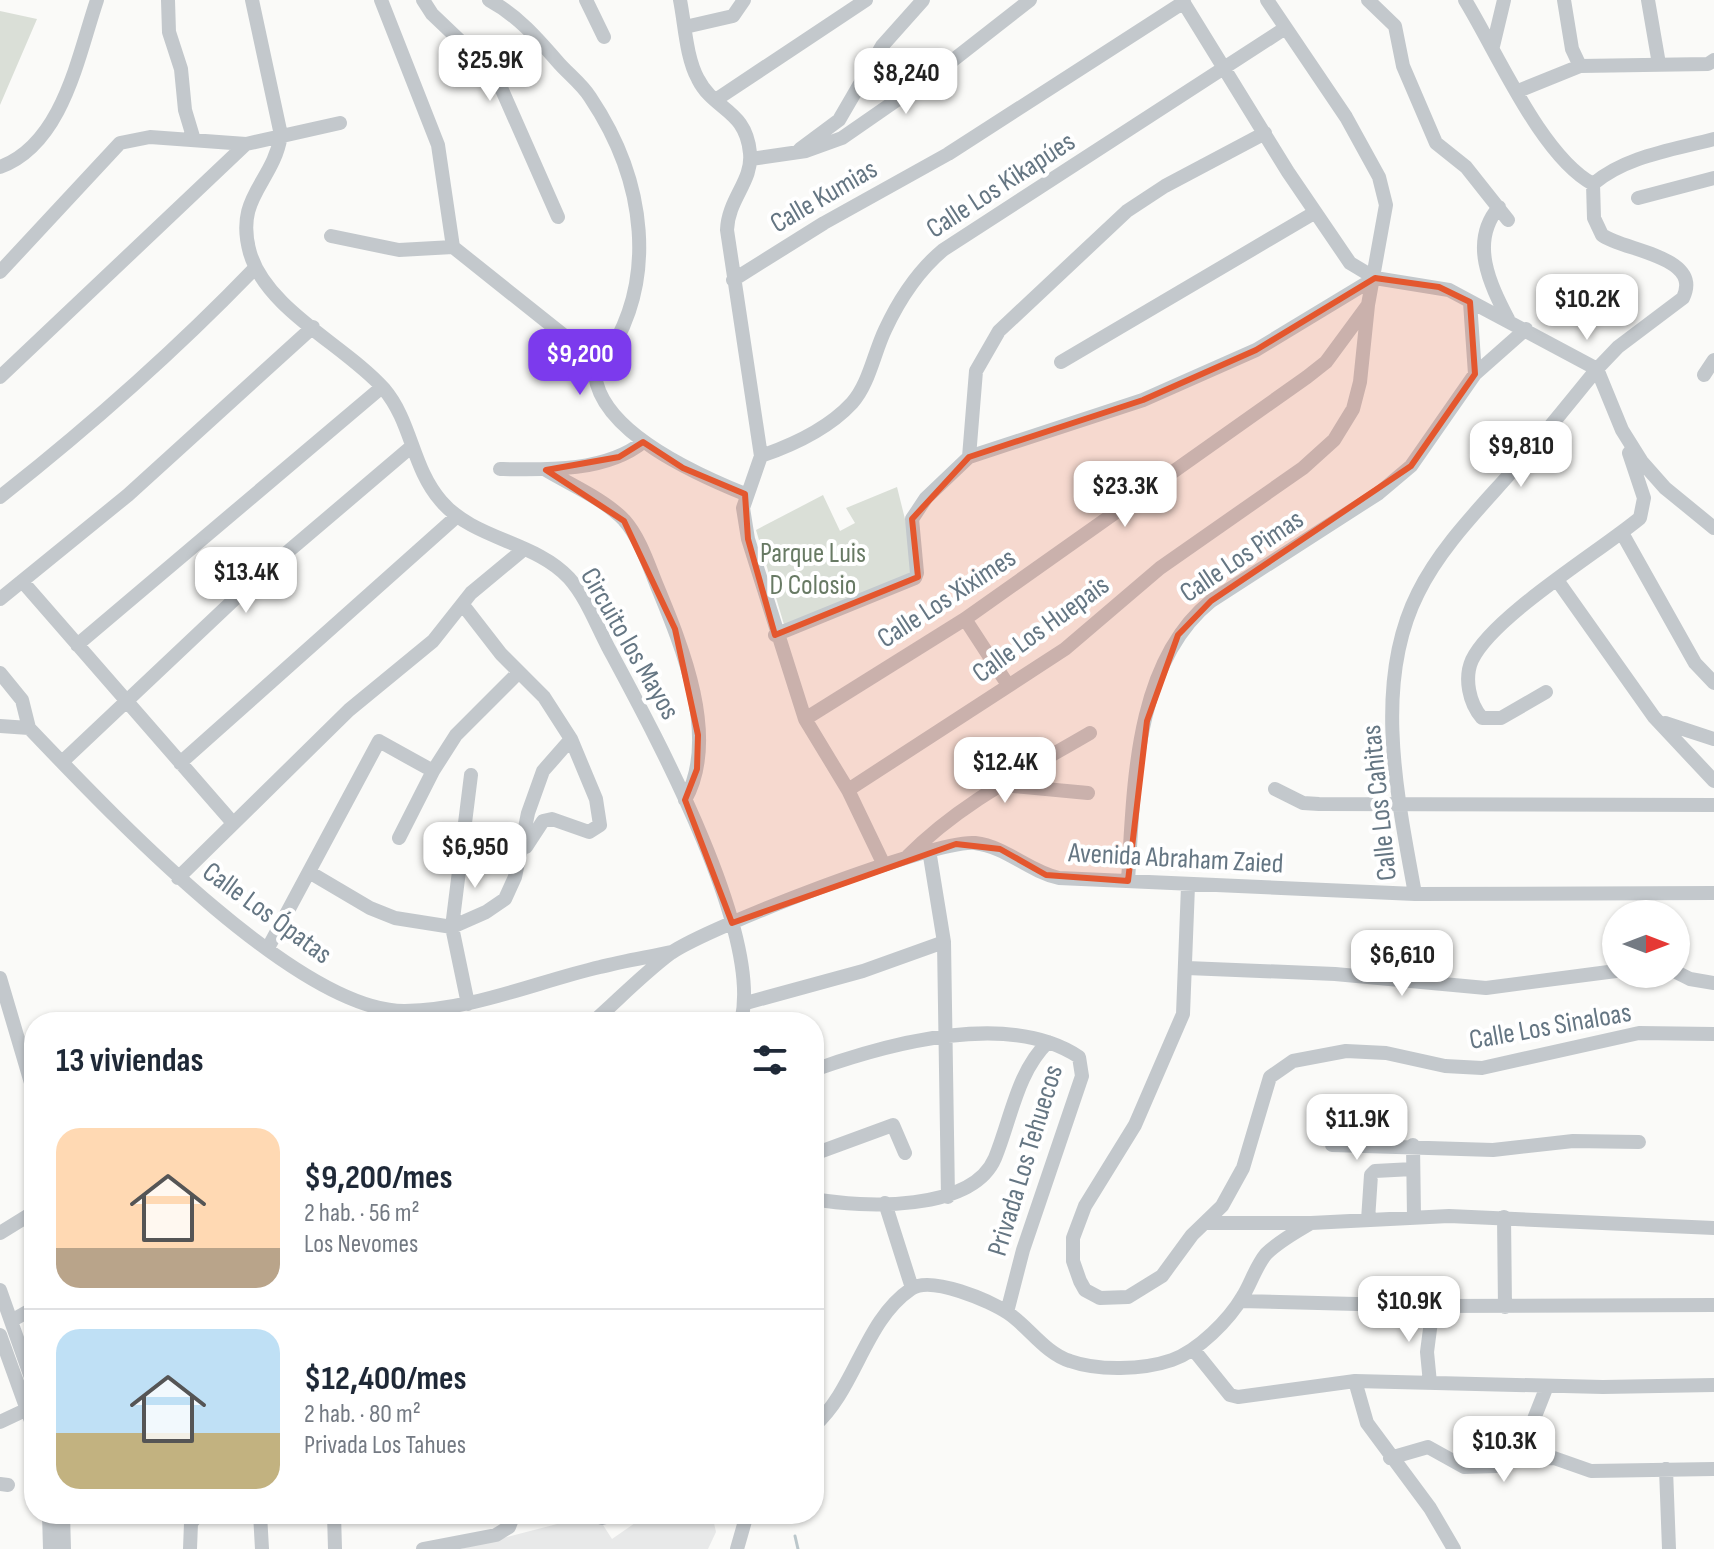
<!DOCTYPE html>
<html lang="es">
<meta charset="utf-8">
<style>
body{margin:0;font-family:"Sofia Sans Condensed",sans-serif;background:#f2f2f3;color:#1f2937;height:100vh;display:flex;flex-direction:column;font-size:30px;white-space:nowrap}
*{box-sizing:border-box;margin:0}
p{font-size:26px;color:#747a83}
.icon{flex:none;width:44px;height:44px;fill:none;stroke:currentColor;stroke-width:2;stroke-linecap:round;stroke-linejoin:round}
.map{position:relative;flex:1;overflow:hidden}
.side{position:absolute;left:24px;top:1012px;width:800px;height:512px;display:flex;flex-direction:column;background:#fff;border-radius:32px;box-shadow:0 2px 6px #0004}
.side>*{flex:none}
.needle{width:52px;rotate:90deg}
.controls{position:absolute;left:1602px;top:900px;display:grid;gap:16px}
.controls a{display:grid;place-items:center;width:88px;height:88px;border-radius:50%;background:#fff;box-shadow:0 2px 6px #0004;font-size:40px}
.price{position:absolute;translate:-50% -68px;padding:0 18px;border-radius:16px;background:#fff;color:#222;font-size:26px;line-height:52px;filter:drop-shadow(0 2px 4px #0008)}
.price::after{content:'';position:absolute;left:50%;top:48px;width:24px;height:18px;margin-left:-12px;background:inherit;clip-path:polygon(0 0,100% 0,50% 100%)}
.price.current{background:#7c3aed;color:#fff}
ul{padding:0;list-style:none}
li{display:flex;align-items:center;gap:24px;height:200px;padding:0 32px}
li+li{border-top:2px solid #e0e1e3}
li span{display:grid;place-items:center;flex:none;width:224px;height:160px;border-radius:24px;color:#555}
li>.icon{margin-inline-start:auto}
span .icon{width:96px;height:96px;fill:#fffc;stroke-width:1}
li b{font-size:34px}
h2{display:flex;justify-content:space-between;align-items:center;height:96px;padding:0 32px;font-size:34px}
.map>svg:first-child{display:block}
.built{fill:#e8e9e9}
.green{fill:#dadfd7}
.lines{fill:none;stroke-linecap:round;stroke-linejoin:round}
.stream{stroke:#bbc7cb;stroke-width:3}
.minor{stroke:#c3c8cc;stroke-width:14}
.marked{fill:#e4572e;fill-opacity:0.2;stroke:#e4572e;stroke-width:6;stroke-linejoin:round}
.labels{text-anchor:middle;stroke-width:8;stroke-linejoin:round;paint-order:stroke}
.street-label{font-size:28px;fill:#657683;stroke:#fff}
.park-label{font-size:28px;fill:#687a64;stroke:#fff}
</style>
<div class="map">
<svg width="1714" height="1549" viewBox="0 0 1714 1549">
<rect width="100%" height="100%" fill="#fafaf8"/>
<path class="built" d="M596 1514 612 1539 648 1514H712L716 1532 708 1549H460Z"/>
<path class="green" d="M0 11 37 19 0 105Z
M897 487 908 531 912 575 785 628 756 530 823 495 840 531 855 523 846 508Z"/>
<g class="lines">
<path class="stream" d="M795 1536 798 1549"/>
<path class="minor" d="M168 0 169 32 181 69 185 110 194 140
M252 0 281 135C273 184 234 196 250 253 267 310 346 346 384 389 412 422 412 468 441 501 474 540 535 541 569 578 586 597 596 624 608 647 652 729 764 933 741 1022
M381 0 438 145 453 247
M423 0 432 14 495 74 558 217
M489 0C517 15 537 38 557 61 567 73 581 83 590 97 645 179 661 282 601 365
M586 0 604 37
M680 0C685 25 686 57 698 79 714 111 746 109 750 153 753 181 728 199 727 230L761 456 743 508 748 539 805 719 848 790 884 865
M1182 0 1288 172 1350 263 1375 278 1449 290 1597 369 1622 430 1642 462 1665 488 1714 528
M1368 0 1395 26 1403 66 1436 143 1466 167 1508 220
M1465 0C1497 52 1541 156 1593 184
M1564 0 1572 49 1580 66
M1648 0 1659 64
M685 27 733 16 744 0
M1493 46 1504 0
M1518 91 1580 66 1708 64 1714 60
M717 99 866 0
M800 149 839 120 882 46 923 0
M751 159 806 151 842 138 943 68 1030 0
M0 167C63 144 78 56 97 0
M1638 198 1714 178
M1499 207C1469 242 1490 284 1508 319
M331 236 399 250 453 247
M453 247 601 365 595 375C602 433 698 475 745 494
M0 272 120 143 150 137 246 144
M733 280 824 223 948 154 1184 2
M1061 362 1314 213
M1475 374 1526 329
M1704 375 1714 360
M0 377 246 144 340 123
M761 456C793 445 828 429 852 403 869 384 874 353 885 330 899 300 918 271 943 250L1284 29
M969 457 976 371 999 331 1127 211 1165 186 1265 133
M500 469C546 470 606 472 643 442
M546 470C571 485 604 499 624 520 640 538 648 564 657 586 682 646 720 738 685 800
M0 497C90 426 175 351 255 268
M1622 533 1695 663 1714 683
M1557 580 1654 717 1714 781
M22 581 233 823
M0 599 128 495 313 327
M463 605 501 654 544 697 571 739 596 799 600 825 589 832 552 819 543 821 526 847
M965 619 1008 685
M775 635 915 578 917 573 912 519 926 498 969 457 1143 400 1256 350 1375 278
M77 645 382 387
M0 673 22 700 29 728C104 806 296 1012 405 1011 473 1010 536 982 600 967 623 961 648 957 671 952
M1546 692 1501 718H1482C1469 703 1464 678 1472 660 1493 616 1599 552 1640 518L1644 498 1629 453
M805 719 965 619 1307 377 1326 362 1368 305 1386 205 1379 177 1346 117 1267 0
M1665 723 1714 739
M0 726 29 728
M62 762 257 578 411 447
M180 763 456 517
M1002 785 1088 793
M1275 789 1303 803 1319 804 1714 805
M848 790 1065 649 1160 568 1303 468 1334 440 1353 409 1360 382 1368 305
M399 838 433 771 456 735 519 672
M929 850 944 942 948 1197
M908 856C960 803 1027 770 1090 733
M309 872 370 908 395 918 452 927 486 912 505 899 515 877 528 813 543 771 571 739
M178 878 349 710 433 641 471 593 524 549
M1128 881C1134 790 1133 664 1211 601L1379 493 1411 466 1475 374 1470 302
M1188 886 1183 1014 1135 1125 1085 1206 1073 1238V1261L1080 1281 1085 1290 1100 1298 1128 1297 1162 1276 1192 1235 1222 1206 1243 1168 1270 1077 1293 1061 1346 1051 1386 1053 1445 1066 1482 1068 1639 1033 1714 1034
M1415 894C1398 799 1372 684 1418 593 1441 546 1481 507 1515 468 1543 436 1570 402 1597 369L1618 347 1683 298C1703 256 1624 251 1602 235L1594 218 1593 184C1626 156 1673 150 1714 139
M268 948 379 741 433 771
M1187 968 1335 974 1486 988 1616 971
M1676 972 1690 979 1714 983
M0 978 34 1093
M746 1003 863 971 944 942
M468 1004 452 927 471 775
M593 1022C619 999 644 973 671 953 708 927 935 839 975 843 1007 847 1028 871 1059 878L1415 894 1714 893
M814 1070C887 1044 1009 1010 1079 1057L1082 1076 1023 1250 1007 1312
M1332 1145 1493 1150 1573 1141 1639 1142
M1413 1145 1414 1217
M814 1154 893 1125 905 1153
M814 1199C863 1208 972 1212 995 1158 1011 1119 1017 1072 1048 1042
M885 1203 912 1288
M1504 1217 1505 1307
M1368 1220 1371 1175 1375 1171 1413 1169
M1205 1223H1311L1449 1216 1714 1228
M0 1233 34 1212
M0 1290 34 1386
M1240 1301 1433 1306 1714 1305
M11 1321 34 1308
M0 1335 34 1429
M1193 1349 1230 1395 1238 1397 1355 1381 1603 1387 1714 1385
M1355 1381 1367 1423 1430 1508 1454 1549
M1430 1383 1427 1352 1433 1306
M0 1422 34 1406
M814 1426C856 1389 864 1321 911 1289 931 1275 990 1301 1008 1313 1029 1327 1045 1353 1070 1361 1098 1371 1143 1370 1172 1360 1198 1351 1229 1320 1243 1296 1251 1283 1256 1266 1266 1254 1279 1241 1296 1232 1311 1223
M1390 1458 1428 1447 1464 1467 1498 1466 1530 1429 1547 1386
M1505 1461 1554 1458 1591 1471 1714 1469
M1666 1469 1669 1549
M0 1484 8 1485
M49 1514 50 1549
M63 1514 64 1549
M260 1514 262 1549
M334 1514 335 1549
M602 1518 618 1514
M190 1549 191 1523 199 1514
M423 1549 496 1535 509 1527 514 1514
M737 1549 747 1514"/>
</g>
<path class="marked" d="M1375 278 1439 287 1470 302 1475 374 1411 466 1211 601 1178 635 1147 721 1128 881 1046 875 1000 849 956 844 732 923 685 800 697 769 698 735 675 629 624 521 546 470 619 457 643 442 683 468 745 494 748 539 775 635 918 577 912 519 969 457 1143 400 1256 350Z"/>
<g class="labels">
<g class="street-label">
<text transform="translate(1000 184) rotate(-33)" y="10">Calle Los Kikapúes</text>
<text transform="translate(823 195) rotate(-30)" y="10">Calle Kumias</text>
<text transform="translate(1241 555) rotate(-34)" y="10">Calle Los Pimas</text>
<text transform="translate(946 597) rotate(-33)" y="10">Calle Los Xiximes</text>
<text transform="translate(1040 628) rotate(-36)" y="10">Calle Los Huepais</text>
<text transform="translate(631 643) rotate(60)" y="10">Circuito los Mayos</text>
<text transform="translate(1378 803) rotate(-96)" y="10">Calle Los Cahitas</text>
<text transform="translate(1176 857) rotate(3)" y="10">Avenida Abraham Zaied</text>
<text transform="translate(268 912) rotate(36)" y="10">Calle Los Ópatas</text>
<text transform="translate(1550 1025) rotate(-10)" y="10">Calle Los Sinaloas</text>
<text transform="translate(1024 1160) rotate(-73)" y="10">Privada Los Tehuecos</text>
</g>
<g class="park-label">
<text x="813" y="562">Parque Luis<tspan x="813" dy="32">D Colosio</tspan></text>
</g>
</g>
</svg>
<div class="controls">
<a><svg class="needle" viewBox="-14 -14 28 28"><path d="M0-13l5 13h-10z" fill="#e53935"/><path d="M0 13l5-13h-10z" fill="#747a83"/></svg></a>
</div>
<b class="price" style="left:490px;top:103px">$25.9K</b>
<b class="price" style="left:906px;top:116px">$8,240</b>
<b class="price" style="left:1587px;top:342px">$10.2K</b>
<b class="price current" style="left:580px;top:397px">$9,200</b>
<b class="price" style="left:1521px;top:489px">$9,810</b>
<b class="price" style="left:1125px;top:529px">$23.3K</b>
<b class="price" style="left:246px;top:615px">$13.4K</b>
<b class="price" style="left:1005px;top:805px">$12.4K</b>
<b class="price" style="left:475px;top:890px">$6,950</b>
<b class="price" style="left:1402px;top:998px">$6,610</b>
<b class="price" style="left:1357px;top:1162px">$11.9K</b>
<b class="price" style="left:1409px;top:1344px">$10.9K</b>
<b class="price" style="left:1504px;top:1484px">$10.3K</b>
<section class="side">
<h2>13 viviendas<svg class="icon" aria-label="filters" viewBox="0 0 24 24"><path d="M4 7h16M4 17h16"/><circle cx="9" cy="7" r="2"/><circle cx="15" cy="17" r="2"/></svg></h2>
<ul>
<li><span style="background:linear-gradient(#ffd9b3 75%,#b9a48a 0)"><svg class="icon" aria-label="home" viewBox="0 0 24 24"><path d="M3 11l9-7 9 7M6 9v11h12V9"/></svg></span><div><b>$9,200/mes</b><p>2 hab. · 56 m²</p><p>Los Nevomes</p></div></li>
<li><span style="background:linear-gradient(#bfe0f5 65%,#c2b280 0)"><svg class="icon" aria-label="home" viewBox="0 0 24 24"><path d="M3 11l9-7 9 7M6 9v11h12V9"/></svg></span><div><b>$12,400/mes</b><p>2 hab. · 80 m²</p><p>Privada Los Tahues</p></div></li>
</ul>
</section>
</div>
